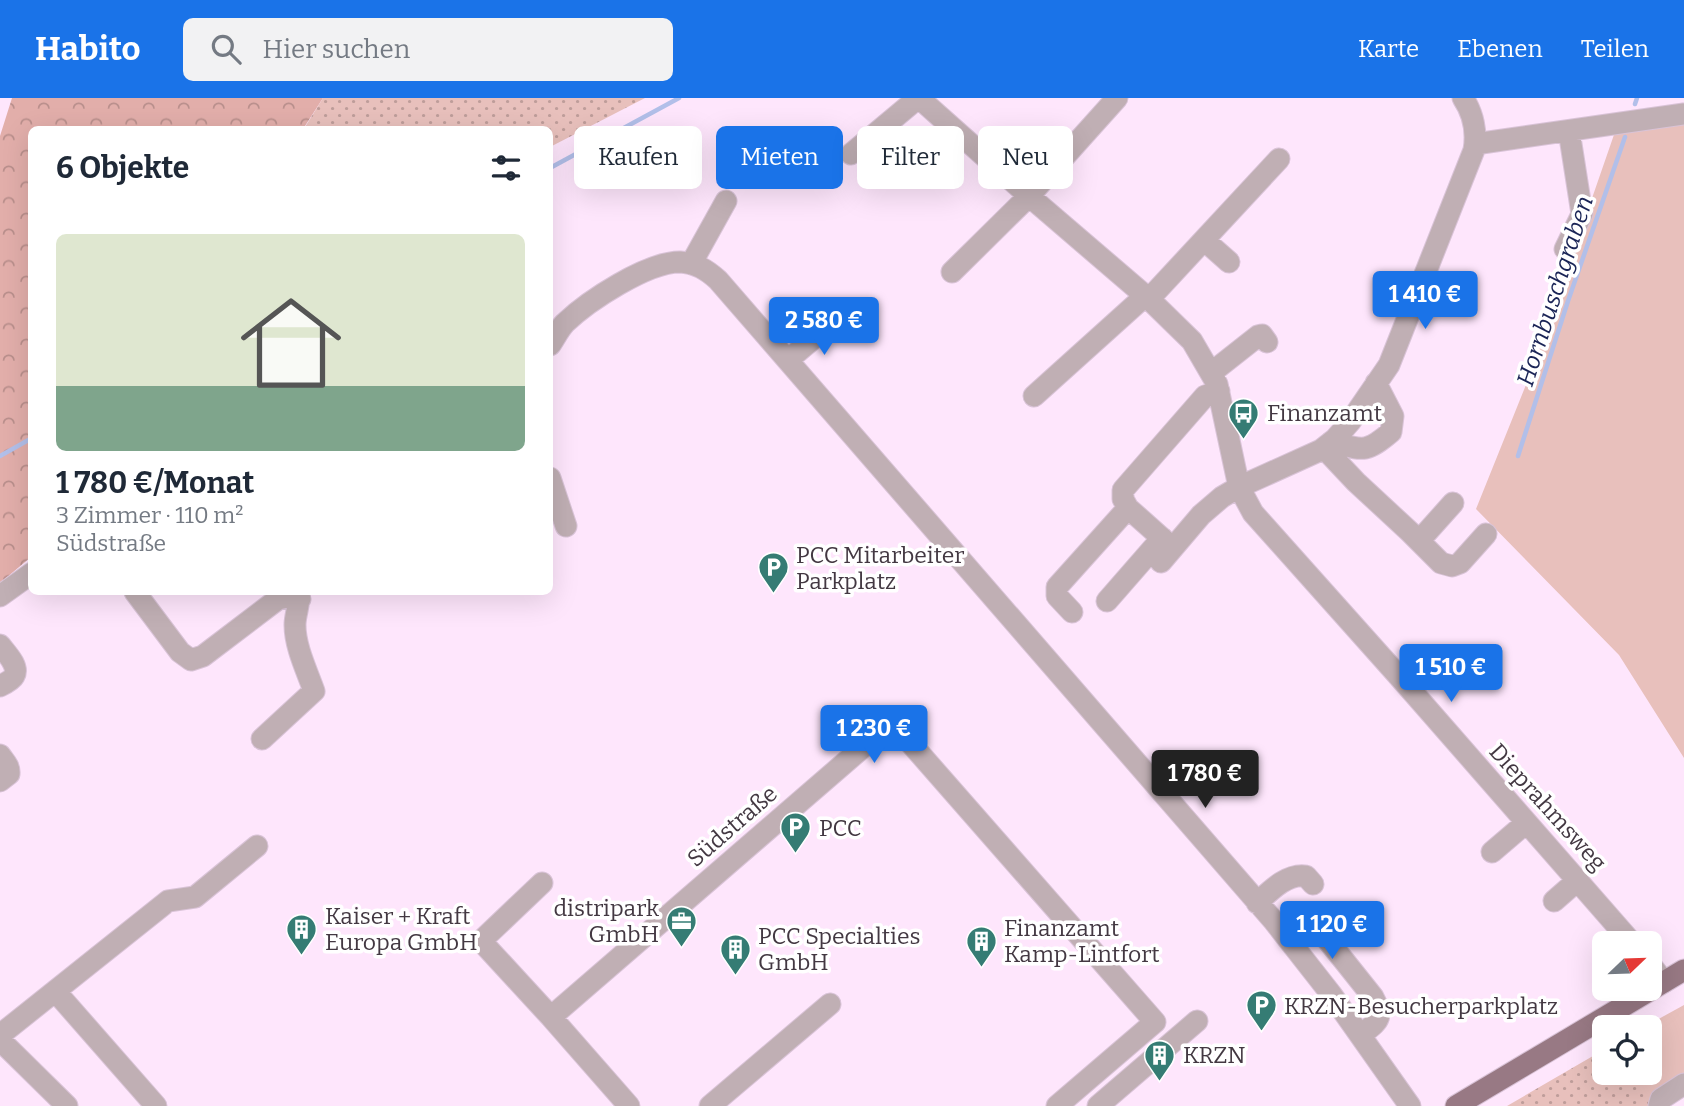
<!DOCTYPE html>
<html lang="de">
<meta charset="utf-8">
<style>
body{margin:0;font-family:Bitter,serif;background:#f2f2f3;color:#1f2937;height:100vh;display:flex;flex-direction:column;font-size:26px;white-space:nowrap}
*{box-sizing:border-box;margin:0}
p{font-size:23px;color:#747a83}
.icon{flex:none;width:38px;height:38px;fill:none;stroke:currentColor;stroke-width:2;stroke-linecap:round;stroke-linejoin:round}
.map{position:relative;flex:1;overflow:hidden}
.side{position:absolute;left:28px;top:28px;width:525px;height:469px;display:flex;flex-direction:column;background:#fff;border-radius:10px;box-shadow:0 7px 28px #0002}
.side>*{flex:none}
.hud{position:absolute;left:574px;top:28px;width:665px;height:63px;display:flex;gap:14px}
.needle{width:46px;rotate:67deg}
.fabs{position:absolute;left:1592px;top:833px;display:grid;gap:14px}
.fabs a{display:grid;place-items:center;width:70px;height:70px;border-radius:10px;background:#fff;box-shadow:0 7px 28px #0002;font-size:35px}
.price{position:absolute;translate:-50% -60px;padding:0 16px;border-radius:7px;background:#1a73e8;color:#fff;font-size:23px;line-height:46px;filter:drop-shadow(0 2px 4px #0008)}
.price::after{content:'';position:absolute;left:50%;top:42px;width:21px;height:16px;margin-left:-10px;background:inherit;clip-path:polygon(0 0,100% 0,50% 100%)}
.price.current{background:#222;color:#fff}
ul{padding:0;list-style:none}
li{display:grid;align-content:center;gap:14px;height:371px;padding:0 28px}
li+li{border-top:2px solid #e0e1e3}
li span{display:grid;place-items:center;height:217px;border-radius:10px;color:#555}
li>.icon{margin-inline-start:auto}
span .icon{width:126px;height:126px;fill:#fffc;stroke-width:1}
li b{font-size:30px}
h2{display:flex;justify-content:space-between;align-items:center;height:84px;padding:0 28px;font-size:30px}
.pill{padding:0 24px;border-radius:10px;background:#fff;box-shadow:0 7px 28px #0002;font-size:24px;line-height:63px}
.pill.current{background:#1a73e8;color:#fff}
header{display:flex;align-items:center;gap:42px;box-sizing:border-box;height:98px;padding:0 35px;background:#1a73e8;color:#fff}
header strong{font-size:33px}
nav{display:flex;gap:38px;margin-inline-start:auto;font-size:24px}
.search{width:490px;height:63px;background:#f2f2f3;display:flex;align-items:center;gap:18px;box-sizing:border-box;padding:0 24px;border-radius:10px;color:#747a83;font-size:26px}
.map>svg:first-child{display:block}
.grass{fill:#e8c0bc}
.forest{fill:url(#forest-crowns)}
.park{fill:url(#park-dots)}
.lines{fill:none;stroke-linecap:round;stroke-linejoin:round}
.stream{stroke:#b2bfe9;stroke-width:4.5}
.minor-casing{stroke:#d9c3d7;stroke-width:23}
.major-casing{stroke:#d9c3d7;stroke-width:23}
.minor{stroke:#c0afb4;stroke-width:21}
.major{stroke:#987984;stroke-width:21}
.labels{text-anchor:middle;stroke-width:7;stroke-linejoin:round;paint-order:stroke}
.poi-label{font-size:23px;fill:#433842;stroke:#fff;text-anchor:start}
.street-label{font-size:23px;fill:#433842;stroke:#fff}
.water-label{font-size:24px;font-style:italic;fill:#1a2456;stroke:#fff}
</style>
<header>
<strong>Habito</strong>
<div class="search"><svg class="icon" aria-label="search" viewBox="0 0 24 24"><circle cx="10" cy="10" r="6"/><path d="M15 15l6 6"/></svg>Hier suchen</div>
<nav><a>Karte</a><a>Ebenen</a><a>Teilen</a></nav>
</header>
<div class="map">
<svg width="1684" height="1008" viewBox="0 0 1684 1008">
<defs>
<pattern id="forest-crowns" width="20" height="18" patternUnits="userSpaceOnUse" patternTransform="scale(1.75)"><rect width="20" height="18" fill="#e2aeaa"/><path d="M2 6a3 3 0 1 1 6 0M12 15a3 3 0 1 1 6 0" fill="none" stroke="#b98f8c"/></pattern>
<pattern id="park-dots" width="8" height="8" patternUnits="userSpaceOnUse" patternTransform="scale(1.75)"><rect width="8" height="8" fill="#e8c0bc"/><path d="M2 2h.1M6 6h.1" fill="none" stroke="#be9d9a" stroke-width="1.8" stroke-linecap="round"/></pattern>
</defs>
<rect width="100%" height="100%" fill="#fee6fc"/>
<path class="grass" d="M1684 18V660L1619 557 1476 411 1536 262 1617 28Z
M1684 907V978L1649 1007 1597 1008 1634 981 1630 975H1650V929H1644Z"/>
<path class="forest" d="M12 0H323L305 28V31L32 32 31 459 0 485V38Z"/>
<path class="park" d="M323 0H645L550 49V32L305 31V29Z
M1605 951V975H1630L1650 1008H1507Z"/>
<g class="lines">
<path class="stream" d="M1635 6 1637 0
M550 70 679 0
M0 358 32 340
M1518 358 1568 203 1625 39"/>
<defs>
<path id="minor" d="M919 0 1029 98 1149 201 1192 243 1217 286 1239 389 1253 415 1403 583 1632 845
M1475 46 1684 16
M851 56 918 0
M1204 142 1229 164
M1565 151 1582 116 1569 33
M691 166 726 103
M952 174 1029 98 1117 0
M1149 201 1279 61
M550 247C555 240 559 231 565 225 588 203 647 164 680 164 696 165 707 172 718 182L1273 822 1331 896 1410 1008
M788 262 834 223
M1211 275 1258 238 1262 237 1267 244
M1034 298 1145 198
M1331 344C1363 352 1365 356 1391 334L1393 318 1376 285
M1324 350 1356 384 1410 434 1441 465 1452 468 1460 465 1486 436
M550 380 566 428
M1419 443 1453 405
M1173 450 1128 410 1123 401V392L1205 298 1219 293
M1161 464 1201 417 1222 399 1239 389 1321 352 1335 341 1350 324 1389 267 1474 52C1477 34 1473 15 1463 0
M135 494 180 554 191 562 203 558 278 501 286 499 300 501
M0 498 32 475
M1107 503 1162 440
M1072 514 1057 498V489L1128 410
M0 547C5 554 20 568 14 578 12 582 4 586 0 588
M262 641 314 593C307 573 295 549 295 527 295 515 301 505 298 494
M0 657C4 663 10 668 9 676L0 683
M1492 754 1526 725
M542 785 481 843 551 919
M1554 803 1578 782
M1257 805C1270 793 1287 775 1306 778L1313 786
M1322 835 1373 899C1385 921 1378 923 1361 937
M1650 866 1664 884
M56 894 156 1008
M0 937 168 803 195 799 257 748
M0 942 67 1008
M629 1008 551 919 892 624 1155 924 1057 1008
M710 1008 830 906
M1098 1008 1197 923
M1659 1008 1661 1001 1684 986"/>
<path id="major" d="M1456 1008 1684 872"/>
</defs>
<use href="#minor" class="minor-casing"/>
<use href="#major" class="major-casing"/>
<use href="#minor" class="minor"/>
<use href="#major" class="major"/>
</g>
<defs>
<symbol id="bus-pin" viewBox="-11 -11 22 30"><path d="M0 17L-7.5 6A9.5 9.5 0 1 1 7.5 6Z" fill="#357c74" stroke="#fff"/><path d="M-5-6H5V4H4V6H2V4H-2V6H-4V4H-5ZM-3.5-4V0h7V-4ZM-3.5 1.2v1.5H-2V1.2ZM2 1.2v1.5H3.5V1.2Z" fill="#fff"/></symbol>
<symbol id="parking-pin" viewBox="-11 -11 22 30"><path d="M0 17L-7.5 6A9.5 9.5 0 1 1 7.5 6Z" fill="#357c74" stroke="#fff"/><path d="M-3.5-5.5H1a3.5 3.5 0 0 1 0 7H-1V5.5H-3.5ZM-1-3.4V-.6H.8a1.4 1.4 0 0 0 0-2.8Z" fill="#fff"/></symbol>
<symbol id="office-pin" viewBox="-11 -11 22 30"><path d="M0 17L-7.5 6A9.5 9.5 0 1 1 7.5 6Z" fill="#357c74" stroke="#fff"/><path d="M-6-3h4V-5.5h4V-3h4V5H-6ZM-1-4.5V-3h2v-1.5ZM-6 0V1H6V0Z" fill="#fff"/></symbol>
<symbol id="building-pin" viewBox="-11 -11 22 30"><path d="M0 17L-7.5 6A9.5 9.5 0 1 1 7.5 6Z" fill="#357c74" stroke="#fff"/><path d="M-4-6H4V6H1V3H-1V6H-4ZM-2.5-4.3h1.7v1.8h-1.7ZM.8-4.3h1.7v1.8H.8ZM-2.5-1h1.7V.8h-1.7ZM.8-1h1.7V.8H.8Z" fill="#fff"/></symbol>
</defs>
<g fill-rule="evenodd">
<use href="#bus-pin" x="1226" y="298" width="35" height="47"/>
<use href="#parking-pin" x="756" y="452" width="35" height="47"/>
<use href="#parking-pin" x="778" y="712" width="35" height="47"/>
<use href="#office-pin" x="664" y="806" width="35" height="47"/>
<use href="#building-pin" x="284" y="814" width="35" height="47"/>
<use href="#building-pin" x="964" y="826" width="35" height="47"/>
<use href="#building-pin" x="718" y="834" width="35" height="47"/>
<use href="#parking-pin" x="1244" y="890" width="35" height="47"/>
<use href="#building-pin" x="1142" y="940" width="35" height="47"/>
</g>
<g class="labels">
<g class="poi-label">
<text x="1267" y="323">Finanzamt</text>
<text x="796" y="465">PCC Mitarbeiter<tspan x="796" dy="26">Parkplatz</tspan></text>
<text x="819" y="738">PCC</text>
<text x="659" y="818" text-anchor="end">distripark<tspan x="659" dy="26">GmbH</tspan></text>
<text x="325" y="826">Kaiser + Kraft<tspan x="325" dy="26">Europa GmbH</tspan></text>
<text x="1004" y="838">Finanzamt<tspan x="1004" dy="26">Kamp-Lintfort</tspan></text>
<text x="758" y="846">PCC Specialties<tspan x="758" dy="26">GmbH</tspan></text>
<text x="1284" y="916">KRZN-Besucherparkplatz</text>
<text x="1183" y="965">KRZN</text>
</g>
<g class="street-label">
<text transform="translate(1548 709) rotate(48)" y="8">Dieprahmsweg</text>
<text transform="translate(732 728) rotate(-41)" y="8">Südstraße</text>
</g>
<g class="water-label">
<text transform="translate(1555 193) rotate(-72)" y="8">Hornbuschgraben</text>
</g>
</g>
</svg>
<div class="fabs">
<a><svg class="needle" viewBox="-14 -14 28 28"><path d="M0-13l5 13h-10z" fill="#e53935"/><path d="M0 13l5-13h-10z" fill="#747a83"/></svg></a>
<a><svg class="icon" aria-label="locate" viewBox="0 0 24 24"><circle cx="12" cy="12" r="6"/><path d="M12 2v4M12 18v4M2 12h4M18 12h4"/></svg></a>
</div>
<b class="price" style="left:1425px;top:233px">1 410 €</b>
<b class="price" style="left:824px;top:259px">2 580 €</b>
<b class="price" style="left:1451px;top:606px">1 510 €</b>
<b class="price" style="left:874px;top:667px">1 230 €</b>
<b class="price current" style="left:1205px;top:712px">1 780 €</b>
<b class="price" style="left:1332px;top:863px">1 120 €</b>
<div class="hud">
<a class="pill">Kaufen</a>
<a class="pill current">Mieten</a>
<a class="pill">Filter</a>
<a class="pill">Neu</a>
</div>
<section class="side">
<h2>6 Objekte<svg class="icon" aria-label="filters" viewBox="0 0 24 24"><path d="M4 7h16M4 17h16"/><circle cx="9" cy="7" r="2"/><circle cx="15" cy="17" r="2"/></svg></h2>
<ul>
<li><span style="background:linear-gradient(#dfe7d0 70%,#7fa58c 0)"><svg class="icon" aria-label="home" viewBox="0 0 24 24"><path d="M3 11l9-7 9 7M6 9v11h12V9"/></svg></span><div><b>1 780 €/Monat</b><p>3 Zimmer · 110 m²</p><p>Südstraße</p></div></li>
</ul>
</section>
</div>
